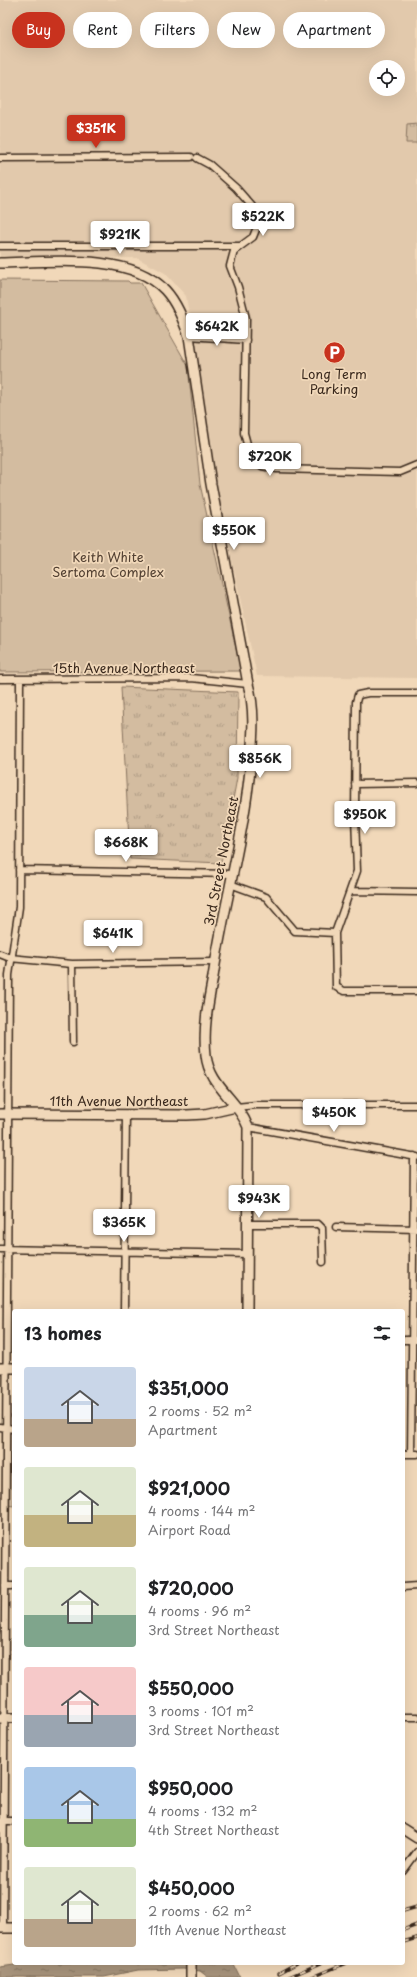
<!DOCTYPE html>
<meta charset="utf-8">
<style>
body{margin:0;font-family:"Playpen Sans",sans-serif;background:#f2f2f2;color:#202124;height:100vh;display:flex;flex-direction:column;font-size:15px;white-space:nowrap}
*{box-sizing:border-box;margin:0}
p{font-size:13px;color:#757577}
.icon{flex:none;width:22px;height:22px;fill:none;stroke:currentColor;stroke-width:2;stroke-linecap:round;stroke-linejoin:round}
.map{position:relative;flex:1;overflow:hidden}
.panel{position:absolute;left:12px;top:1309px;width:393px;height:656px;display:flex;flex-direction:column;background:#fff;border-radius:4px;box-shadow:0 4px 16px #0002}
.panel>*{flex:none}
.guide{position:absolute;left:12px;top:12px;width:393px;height:36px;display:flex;gap:8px}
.fabs{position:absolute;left:369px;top:60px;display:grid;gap:8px}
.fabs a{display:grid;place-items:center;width:36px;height:36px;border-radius:50%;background:#fff;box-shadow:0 4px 16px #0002;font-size:20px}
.price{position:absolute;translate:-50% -34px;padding:0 9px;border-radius:4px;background:#fff;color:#222;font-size:13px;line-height:26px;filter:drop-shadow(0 1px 2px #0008)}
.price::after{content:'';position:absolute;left:50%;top:24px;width:12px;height:9px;margin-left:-6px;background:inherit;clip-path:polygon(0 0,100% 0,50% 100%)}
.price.selected{background:#c8321e;color:#fff}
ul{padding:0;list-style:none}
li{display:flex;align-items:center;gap:12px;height:100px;padding:0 12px}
li span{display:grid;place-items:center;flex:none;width:112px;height:80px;border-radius:4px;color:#555}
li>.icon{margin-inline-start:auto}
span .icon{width:48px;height:48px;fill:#fffc;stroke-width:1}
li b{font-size:17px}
h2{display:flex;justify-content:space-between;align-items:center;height:48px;padding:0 12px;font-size:17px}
.chip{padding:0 14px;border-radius:18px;background:#fff;box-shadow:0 4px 16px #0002;font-size:14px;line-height:36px}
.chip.selected{background:#c8321e;color:#fff}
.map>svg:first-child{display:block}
.built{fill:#e2c9ac;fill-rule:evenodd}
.grass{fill:url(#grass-tufts);stroke:#87735f}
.park{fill:#d3bca0;stroke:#87735f}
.water{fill:url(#water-ripples);stroke:#7c6a56}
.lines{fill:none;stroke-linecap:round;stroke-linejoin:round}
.street-casing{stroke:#3b2a1e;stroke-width:9}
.secondary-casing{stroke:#3b2a1e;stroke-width:12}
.street{stroke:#f1d8b9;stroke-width:6}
.secondary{stroke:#f1d8b9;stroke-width:9}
.rail-casing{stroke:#3b2a1e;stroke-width:3.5}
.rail{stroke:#f1d8b9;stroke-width:2;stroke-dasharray:6;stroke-linecap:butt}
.labels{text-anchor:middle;stroke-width:3.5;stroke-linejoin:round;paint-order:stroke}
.poi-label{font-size:13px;fill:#3b2a1e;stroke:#f1d8b9}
.park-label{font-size:13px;fill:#524032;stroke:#f1d8b9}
.street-label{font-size:13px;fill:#3b2a1e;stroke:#f1d8b9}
</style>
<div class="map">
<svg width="417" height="1977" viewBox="0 0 417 1977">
<defs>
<pattern id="grass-tufts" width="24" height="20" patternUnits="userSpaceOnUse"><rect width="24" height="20" fill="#d3bca0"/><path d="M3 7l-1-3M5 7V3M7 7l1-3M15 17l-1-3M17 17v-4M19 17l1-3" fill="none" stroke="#ac9982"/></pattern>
<pattern id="water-ripples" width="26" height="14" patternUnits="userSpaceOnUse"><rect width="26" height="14" fill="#a8947c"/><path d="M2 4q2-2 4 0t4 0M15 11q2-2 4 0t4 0" fill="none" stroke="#8a7965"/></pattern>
</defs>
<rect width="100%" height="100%" fill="#f1d8b9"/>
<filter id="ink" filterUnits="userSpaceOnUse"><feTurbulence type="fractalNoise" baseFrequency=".025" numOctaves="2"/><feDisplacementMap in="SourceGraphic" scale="8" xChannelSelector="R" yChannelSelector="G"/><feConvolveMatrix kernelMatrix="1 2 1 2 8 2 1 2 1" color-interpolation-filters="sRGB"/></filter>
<g filter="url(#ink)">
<path class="built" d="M0 0H417V678L257 676 219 501 186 296 165 273 137 258 0 257ZM376 67H398V89H376Z"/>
<path class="grass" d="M417 123V143H406L407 124Z
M121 687 238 692 237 778 221 863 130 859Z"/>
<path class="park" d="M0 280 128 281 130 283H141L188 366 200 484 241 671 0 672Z
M6 1427 14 1429V1506L6 1505Z"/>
<path class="water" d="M28 1963H233L240 1977H208L200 1971 183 1969 138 1970 104 1977H0V1967Z"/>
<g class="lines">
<defs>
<path id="street" d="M0 158 191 157
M197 158 210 165 236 188 257 212V227L253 237 234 251 230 266 238 287 246 318 244 433 250 455 262 466 277 469 400 472 417 465
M0 246H240
M189 336 246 340
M0 679 191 678 248 684
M417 693H368L358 695 356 702 355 817 357 871 335 933 336 987 344 991H417
M355 784 417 783
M19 870 233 874
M230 884 266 897 295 931 335 933
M351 891 417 892
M0 954 10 958 72 964 215 962
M72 964 73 1042
M236 1107 256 1105H417
M248 1127 417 1157
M248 1224H318L322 1228 323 1262
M336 1227 417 1229
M0 1249 248 1254
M124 1311 126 1114
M403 1340H417
M0 1427 14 1429
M403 1454H417
M411 1454 414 1156
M5 1586H14
M403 1587 417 1586
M403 1717H417
M2 1821H14
M403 1871 417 1852
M3 1928C6 1610 7 1292 9 975L19 907 20 679"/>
<path id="secondary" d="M0 263C49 262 129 252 165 290 177 303 183 320 189 336L211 484 248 684C255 708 253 734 251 759 245 832 224 904 213 977 208 1003 203 1029 206 1055 209 1086 238 1100 248 1127L247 1311
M0 1114 187 1115 205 1114 236 1107
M0 1368H14
M0 1718H14
M403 1829 417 1838
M0 1928H14
M191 1977V1963"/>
</defs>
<use href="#street" class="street-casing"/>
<use href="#secondary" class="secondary-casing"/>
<use href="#street" class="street"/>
<use href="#secondary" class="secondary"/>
<defs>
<path id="rail" d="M403 1911 417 1907
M403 1930 417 1925
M403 1942 417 1938
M279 1973 297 1963
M289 1977 321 1963
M312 1977 346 1963"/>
</defs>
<use href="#rail" class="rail-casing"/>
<use href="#rail" class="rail"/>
</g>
</g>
<defs>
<symbol id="parking-disc" viewBox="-11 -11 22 22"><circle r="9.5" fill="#c8321e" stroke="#f1d8b9"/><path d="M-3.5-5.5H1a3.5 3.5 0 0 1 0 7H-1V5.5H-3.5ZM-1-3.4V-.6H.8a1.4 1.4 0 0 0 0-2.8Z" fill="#fff"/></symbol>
</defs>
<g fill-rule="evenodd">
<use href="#parking-disc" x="322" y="340" width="25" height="25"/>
</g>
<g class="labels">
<g class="poi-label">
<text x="334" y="379">Long Term<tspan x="334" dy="15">Parking</tspan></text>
</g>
<g class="park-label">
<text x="108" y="562">Keith White<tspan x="108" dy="15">Sertoma Complex</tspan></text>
</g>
<g class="street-label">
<text x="124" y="673">15th Avenue Northeast</text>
<text transform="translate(221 861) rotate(-79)" y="5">3rd Street Northeast</text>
<text x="119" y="1106">11th Avenue Northeast</text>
</g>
</g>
</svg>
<div class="fabs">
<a><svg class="icon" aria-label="locate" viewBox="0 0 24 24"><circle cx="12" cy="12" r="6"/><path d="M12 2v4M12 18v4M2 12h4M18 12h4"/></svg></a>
</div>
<b class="price selected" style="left:96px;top:149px">$351K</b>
<b class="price" style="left:263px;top:237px">$522K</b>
<b class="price" style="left:120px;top:255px">$921K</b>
<b class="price" style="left:217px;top:347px">$642K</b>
<b class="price" style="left:270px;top:477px">$720K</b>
<b class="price" style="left:234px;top:551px">$550K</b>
<b class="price" style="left:260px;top:779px">$856K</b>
<b class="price" style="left:365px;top:835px">$950K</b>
<b class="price" style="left:126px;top:863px">$668K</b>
<b class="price" style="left:113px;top:954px">$641K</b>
<b class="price" style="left:334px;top:1133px">$450K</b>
<b class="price" style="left:259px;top:1219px">$943K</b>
<b class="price" style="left:124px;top:1243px">$365K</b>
<div class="guide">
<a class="chip selected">Buy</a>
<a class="chip">Rent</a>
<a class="chip">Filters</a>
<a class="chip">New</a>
<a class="chip">Apartment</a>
</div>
<section class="panel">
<h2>13 homes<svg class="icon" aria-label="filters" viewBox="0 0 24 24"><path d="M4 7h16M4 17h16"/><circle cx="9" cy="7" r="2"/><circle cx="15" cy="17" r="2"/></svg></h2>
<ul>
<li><span style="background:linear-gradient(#c9d6e8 65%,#b9a48a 0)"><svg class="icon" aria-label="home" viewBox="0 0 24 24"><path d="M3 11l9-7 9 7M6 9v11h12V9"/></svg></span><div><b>$351,000</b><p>2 rooms · 52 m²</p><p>Apartment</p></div></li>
<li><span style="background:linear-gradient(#dfe7d0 60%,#c2b280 0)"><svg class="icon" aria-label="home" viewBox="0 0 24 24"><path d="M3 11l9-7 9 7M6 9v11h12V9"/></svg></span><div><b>$921,000</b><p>4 rooms · 144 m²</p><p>Airport Road</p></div></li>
<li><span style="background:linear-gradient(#dfe7d0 60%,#7fa58c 0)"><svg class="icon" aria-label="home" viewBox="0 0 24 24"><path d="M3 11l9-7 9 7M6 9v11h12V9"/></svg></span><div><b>$720,000</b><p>4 rooms · 96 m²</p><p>3rd Street Northeast</p></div></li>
<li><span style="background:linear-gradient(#f6c9c9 60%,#9aa5b1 0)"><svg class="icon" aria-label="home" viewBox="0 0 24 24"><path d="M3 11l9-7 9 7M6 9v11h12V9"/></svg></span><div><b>$550,000</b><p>3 rooms · 101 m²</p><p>3rd Street Northeast</p></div></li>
<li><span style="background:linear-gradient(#a9c7e8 65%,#8fb573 0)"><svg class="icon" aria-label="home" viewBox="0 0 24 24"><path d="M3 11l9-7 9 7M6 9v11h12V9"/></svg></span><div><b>$950,000</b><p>4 rooms · 132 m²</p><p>4th Street Northeast</p></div></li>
<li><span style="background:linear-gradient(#dfe7d0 65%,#b9a48a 0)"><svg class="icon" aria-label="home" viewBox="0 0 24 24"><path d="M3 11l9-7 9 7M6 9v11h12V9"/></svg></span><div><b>$450,000</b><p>2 rooms · 62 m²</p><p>11th Avenue Northeast</p></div></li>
</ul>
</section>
</div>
